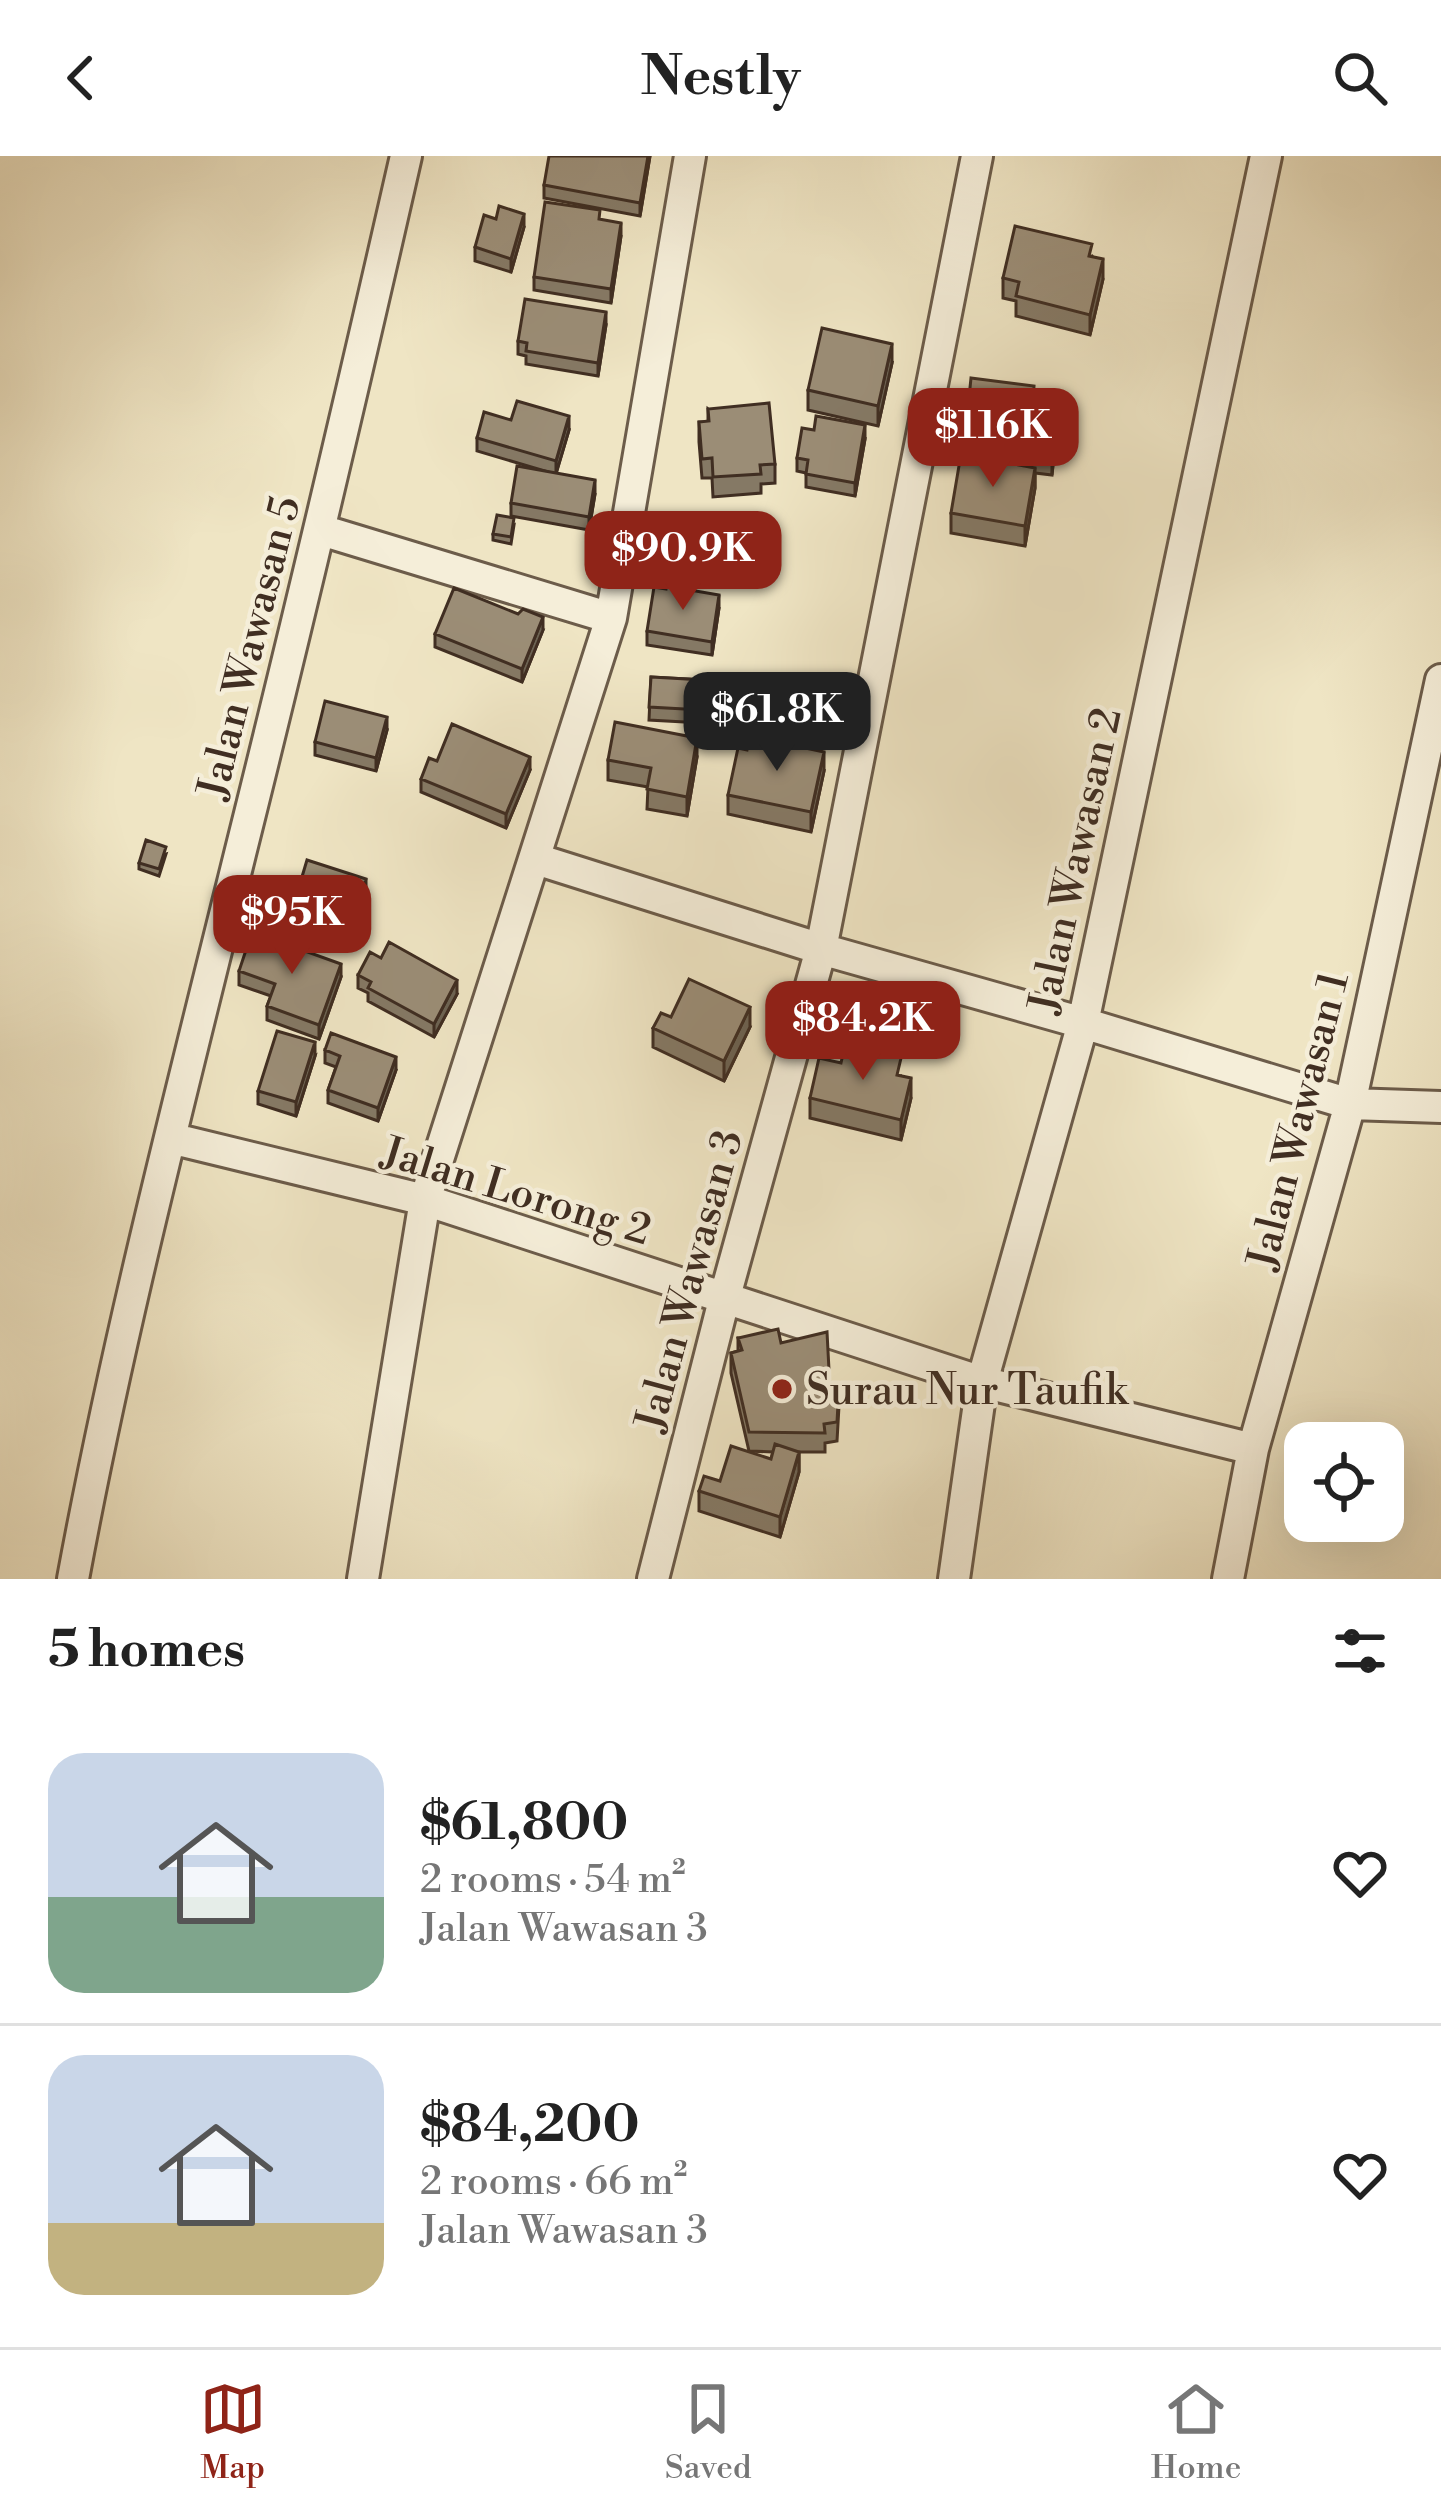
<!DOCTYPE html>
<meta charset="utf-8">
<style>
body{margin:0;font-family:"Libre Bodoni",serif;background:#f2f2f2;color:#222;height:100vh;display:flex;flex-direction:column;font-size:45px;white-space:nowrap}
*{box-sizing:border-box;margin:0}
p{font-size:39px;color:#767676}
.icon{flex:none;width:66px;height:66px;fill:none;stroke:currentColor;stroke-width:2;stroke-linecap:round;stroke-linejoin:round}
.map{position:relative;height:1423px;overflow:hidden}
.drawer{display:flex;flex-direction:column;background:#fff;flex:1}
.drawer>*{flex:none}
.tools{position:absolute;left:1284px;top:1266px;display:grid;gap:24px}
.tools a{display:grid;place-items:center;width:120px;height:120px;border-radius:24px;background:#fff;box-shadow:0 12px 48px #0002;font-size:60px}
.price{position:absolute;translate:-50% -102px;padding:0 27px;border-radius:24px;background:#8f2418;color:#fff;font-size:39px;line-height:78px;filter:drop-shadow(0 3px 6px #0008)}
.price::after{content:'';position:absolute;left:50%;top:72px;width:36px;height:27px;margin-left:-18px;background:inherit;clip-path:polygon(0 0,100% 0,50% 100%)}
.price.active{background:#222;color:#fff}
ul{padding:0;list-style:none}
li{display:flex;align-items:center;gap:36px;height:300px;padding:0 48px}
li+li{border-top:3px solid #e0e0e0}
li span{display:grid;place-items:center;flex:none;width:336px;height:240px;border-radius:36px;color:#555}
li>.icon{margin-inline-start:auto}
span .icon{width:144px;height:144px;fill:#fffc;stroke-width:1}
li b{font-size:51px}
h2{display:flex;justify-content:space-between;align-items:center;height:144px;padding:0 48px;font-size:51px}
header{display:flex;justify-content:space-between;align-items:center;height:156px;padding:0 48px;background:#fff;font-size:54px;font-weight:800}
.dock{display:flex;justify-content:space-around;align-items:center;height:168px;border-top:3px solid #e0e0e0;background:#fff;font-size:33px;color:#767676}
.dock a{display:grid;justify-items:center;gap:6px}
.dock .active{color:#8f2418}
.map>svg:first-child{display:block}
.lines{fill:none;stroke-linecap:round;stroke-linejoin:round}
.minor-casing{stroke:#6c5c4a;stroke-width:36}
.minor{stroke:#f5eed9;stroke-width:30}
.wall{fill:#857965;stroke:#402e22;stroke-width:3}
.shaded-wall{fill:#6c6353;stroke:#402e22;stroke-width:3}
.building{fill:#9b8d76;stroke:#402e22;stroke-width:3}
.poi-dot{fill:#8f2418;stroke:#f5eed9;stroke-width:4.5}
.labels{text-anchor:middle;stroke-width:9;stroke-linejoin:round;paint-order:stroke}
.street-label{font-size:42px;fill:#402e22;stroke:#f5eed9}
.poi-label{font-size:42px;fill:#402e22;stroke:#f5eed9;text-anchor:start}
</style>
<header><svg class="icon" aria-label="back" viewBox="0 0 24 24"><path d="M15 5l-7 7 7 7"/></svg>Nestly<svg class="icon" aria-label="search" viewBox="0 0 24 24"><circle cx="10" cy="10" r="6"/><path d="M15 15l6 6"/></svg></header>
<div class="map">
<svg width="1441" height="1423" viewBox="0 0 1441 1423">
<rect width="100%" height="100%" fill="#efe5c4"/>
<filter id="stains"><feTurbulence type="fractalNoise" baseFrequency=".00167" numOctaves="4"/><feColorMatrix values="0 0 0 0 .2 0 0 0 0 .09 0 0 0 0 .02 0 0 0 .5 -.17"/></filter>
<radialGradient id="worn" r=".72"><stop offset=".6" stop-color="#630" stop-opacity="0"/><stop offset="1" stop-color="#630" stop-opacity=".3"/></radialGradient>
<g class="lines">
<defs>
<path id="minor" d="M321 374 611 462
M536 703 821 793 1083 867 1350 948 1441 951
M170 982 425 1044 982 1226 1253 1293
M73 1423C118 1179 181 938 240 698 298 466 353 233 406 0
M363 1423 425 1044 611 462 690 0
M653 1423 724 1144 821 793 977 0
M954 1423 982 1226 1083 867 1266 0
M1228 1423 1253 1293 1350 948 1441 524"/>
</defs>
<use href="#minor" class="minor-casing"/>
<use href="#minor" class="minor"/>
</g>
<path class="wall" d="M650 0 640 60 544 42V29Z
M496 63 524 71 511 116 475 105V91Z
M600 64 621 80 611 147 534 134V121Z
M1092 100 1103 123 1090 179 1016 160V145L1003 142V122Z
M606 169 598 220 526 208V200L518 198V185Z
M892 207 878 270 808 254V234Z
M1034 245 1057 268 1052 319 1035 317V332L1025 390 951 377V357L1016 309V296L966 290V271Z
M708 253 775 308V327L761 328V337L713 341 712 322H702L699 286V266H708Z
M569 274 556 317 595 338 589 374 511 360V347L548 316 477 295V282Z
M865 283 855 340 806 331V317L797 315V302Z
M514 369 511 388 493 384V378Z
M678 432 719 452 712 499 647 489V475L666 433Z
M543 474 522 526 435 491V478Z
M651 521 722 525 720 568 649 564Z
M790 539 785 582 746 577V563Z
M387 574 376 615 315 599V586Z
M697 601 687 660 647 653 648 631 608 624V604Z
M437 605 530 614 506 672 421 636V623Z
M824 615 811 676 728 658V639Z
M166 698 159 720 139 713V707Z
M366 736 351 783 293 765V751Z
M239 815 341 821 319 883 267 864V850L271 840 239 829Z
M358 819 457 838 434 881 368 845V837L358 832Z
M671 861 750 871 724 925 653 891V872Z
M325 894 396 914 378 965 328 947V934L336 911 325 907Z
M315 900 296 960 258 948V935Z
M901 920 911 942 901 984 810 962V942Z
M738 1182 781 1187 830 1233 839 1250 837 1285 825 1287V1296H799V1316L780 1381 699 1355V1335L771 1303 773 1296 749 1295 731 1217V1197L738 1195Z"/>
<path class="shaded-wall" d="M648 0H650L640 60V47Z
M524 58V71L511 116V103Z
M621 67V80L611 147V133Z
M1103 103V123L1090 179V159Z
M606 156V169L598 220V207Z
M892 188V207L878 270V250Z
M1057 248V268L1052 319V300Z
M569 260V274L556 318V305Z
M865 269V283L855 340V327Z
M1035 312V332L1025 390V370Z
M595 324V338L589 374V361Z
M719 439V452L712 499V486Z
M543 461V474L522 526V513Z
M387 561V574L376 615V602Z
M697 582V601L687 660V641Z
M824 596V615L811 676V656Z
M530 601V614L506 672V658Z
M366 723V736L351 783V769Z
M341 808V821L319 883V869Z
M457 824V838L434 881V868Z
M750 851V871L724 925V905Z
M315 886V900L296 960V946Z
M396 901V914L378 965V952Z
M911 922V942L901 984V964Z
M799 1296V1316L780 1381V1361Z"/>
<path class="building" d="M549 0H648L640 47 544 29Z
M545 46 600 54 599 63 621 67 611 133 534 121Z
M499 50 524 58 511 103 475 91 484 59 496 63Z
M1015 70 1092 88 1089 100 1103 103 1090 159 1016 140 1019 126 1003 122Z
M525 143 606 156 598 207 526 195 527 187 518 185Z
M822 172 892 188 878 250 808 234Z
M971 222 1034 230 1033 245 1057 248 1052 300 1016 295 1018 277 966 271Z
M517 245 569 260 556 305 477 282 484 256 511 264Z
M769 247 775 308 760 309 761 318 713 321 712 302 702 303 699 266 709 265 708 253Z
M816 260 865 269 855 327 806 318 808 304 797 302 802 272 814 274Z
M961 298 1035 312 1025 370 951 357Z
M517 310 595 324 589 361 511 347Z
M497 359 514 362 511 381 493 378Z
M667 424 678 426V432L719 439 712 486 647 475 654 431 666 433Z
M454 432 518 458 523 453 543 461 522 513 435 478Z
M651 521 722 525 720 555 649 551Z
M750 521 790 526 785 568 746 563Z
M325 545 387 561 376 602 315 586Z
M615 566 697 582 687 641 647 633 651 612 608 604Z
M452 568 530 601 506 658 421 623 429 602 437 605Z
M750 580 824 596 811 656 728 639 738 592 747 594Z
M146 684 166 691 159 713 139 707Z
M307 704 366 723 351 769 293 751Z
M252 776 341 808 319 869 267 850 275 828 239 815Z
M389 786 457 824 434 868 368 832 371 826 358 819 370 796 381 802Z
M689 823 750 851 724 905 653 872 661 857 671 861Z
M277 875 315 886 296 946 258 935Z
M331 877 396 901 378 952 328 934 340 900 325 894Z
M845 889 901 902 897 919 911 922 901 964 810 942 819 902 841 907Z
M778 1173 781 1187 827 1176 830 1233 839 1230 837 1266 824 1268 825 1277 749 1276 731 1197 742 1194 738 1182Z
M775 1288 799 1296 780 1361 699 1335 704 1320 720 1325 731 1290 771 1303Z"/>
<circle class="poi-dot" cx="782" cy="1233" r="12"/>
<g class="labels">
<g class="street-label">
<text transform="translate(248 491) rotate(-76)" y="15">Jalan Wawasan 5</text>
<text transform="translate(1074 704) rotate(-78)" y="15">Jalan Wawasan 2</text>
<text transform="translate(1297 964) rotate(-76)" y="15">Jalan Wawasan 1</text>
<text transform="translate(517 1034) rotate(17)" y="15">Jalan Lorong 2</text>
<text transform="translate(688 1124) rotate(-75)" y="15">Jalan Wawasan 3</text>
</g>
<g class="poi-label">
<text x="806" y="1248">Surau Nur Taufik</text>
</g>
</g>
<rect width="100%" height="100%" filter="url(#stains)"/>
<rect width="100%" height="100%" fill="url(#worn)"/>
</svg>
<div class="tools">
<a><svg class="icon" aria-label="locate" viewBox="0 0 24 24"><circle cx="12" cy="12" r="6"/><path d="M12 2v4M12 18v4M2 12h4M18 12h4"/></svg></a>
</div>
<b class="price" style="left:993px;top:334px">$116K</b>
<b class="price" style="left:683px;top:457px">$90.9K</b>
<b class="price active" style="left:777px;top:618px">$61.8K</b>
<b class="price" style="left:292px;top:821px">$95K</b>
<b class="price" style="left:863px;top:927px">$84.2K</b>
</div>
<section class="drawer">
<h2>5 homes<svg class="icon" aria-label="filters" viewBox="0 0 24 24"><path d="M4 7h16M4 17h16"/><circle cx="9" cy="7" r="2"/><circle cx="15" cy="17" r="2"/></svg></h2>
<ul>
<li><span style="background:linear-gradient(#c9d6e8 60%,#7fa58c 0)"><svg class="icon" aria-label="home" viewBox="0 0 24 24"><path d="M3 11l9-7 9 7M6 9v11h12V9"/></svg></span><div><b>$61,800</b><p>2 rooms · 54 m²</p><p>Jalan Wawasan 3</p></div><svg class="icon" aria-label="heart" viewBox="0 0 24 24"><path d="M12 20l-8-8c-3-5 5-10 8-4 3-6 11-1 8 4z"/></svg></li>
<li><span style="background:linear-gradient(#c9d6e8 70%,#c2b280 0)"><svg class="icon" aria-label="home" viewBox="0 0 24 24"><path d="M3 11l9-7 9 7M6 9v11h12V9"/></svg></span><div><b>$84,200</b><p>2 rooms · 66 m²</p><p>Jalan Wawasan 3</p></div><svg class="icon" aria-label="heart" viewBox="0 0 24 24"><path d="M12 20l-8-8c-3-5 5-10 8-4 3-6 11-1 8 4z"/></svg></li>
</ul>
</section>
<nav class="dock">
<a class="active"><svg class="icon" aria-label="map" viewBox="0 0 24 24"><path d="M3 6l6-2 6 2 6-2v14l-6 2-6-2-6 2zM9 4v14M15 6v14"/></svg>Map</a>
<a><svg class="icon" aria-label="saved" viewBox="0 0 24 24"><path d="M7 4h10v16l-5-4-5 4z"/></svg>Saved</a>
<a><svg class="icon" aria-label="home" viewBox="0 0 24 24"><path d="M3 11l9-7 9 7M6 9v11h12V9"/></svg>Home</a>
</nav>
